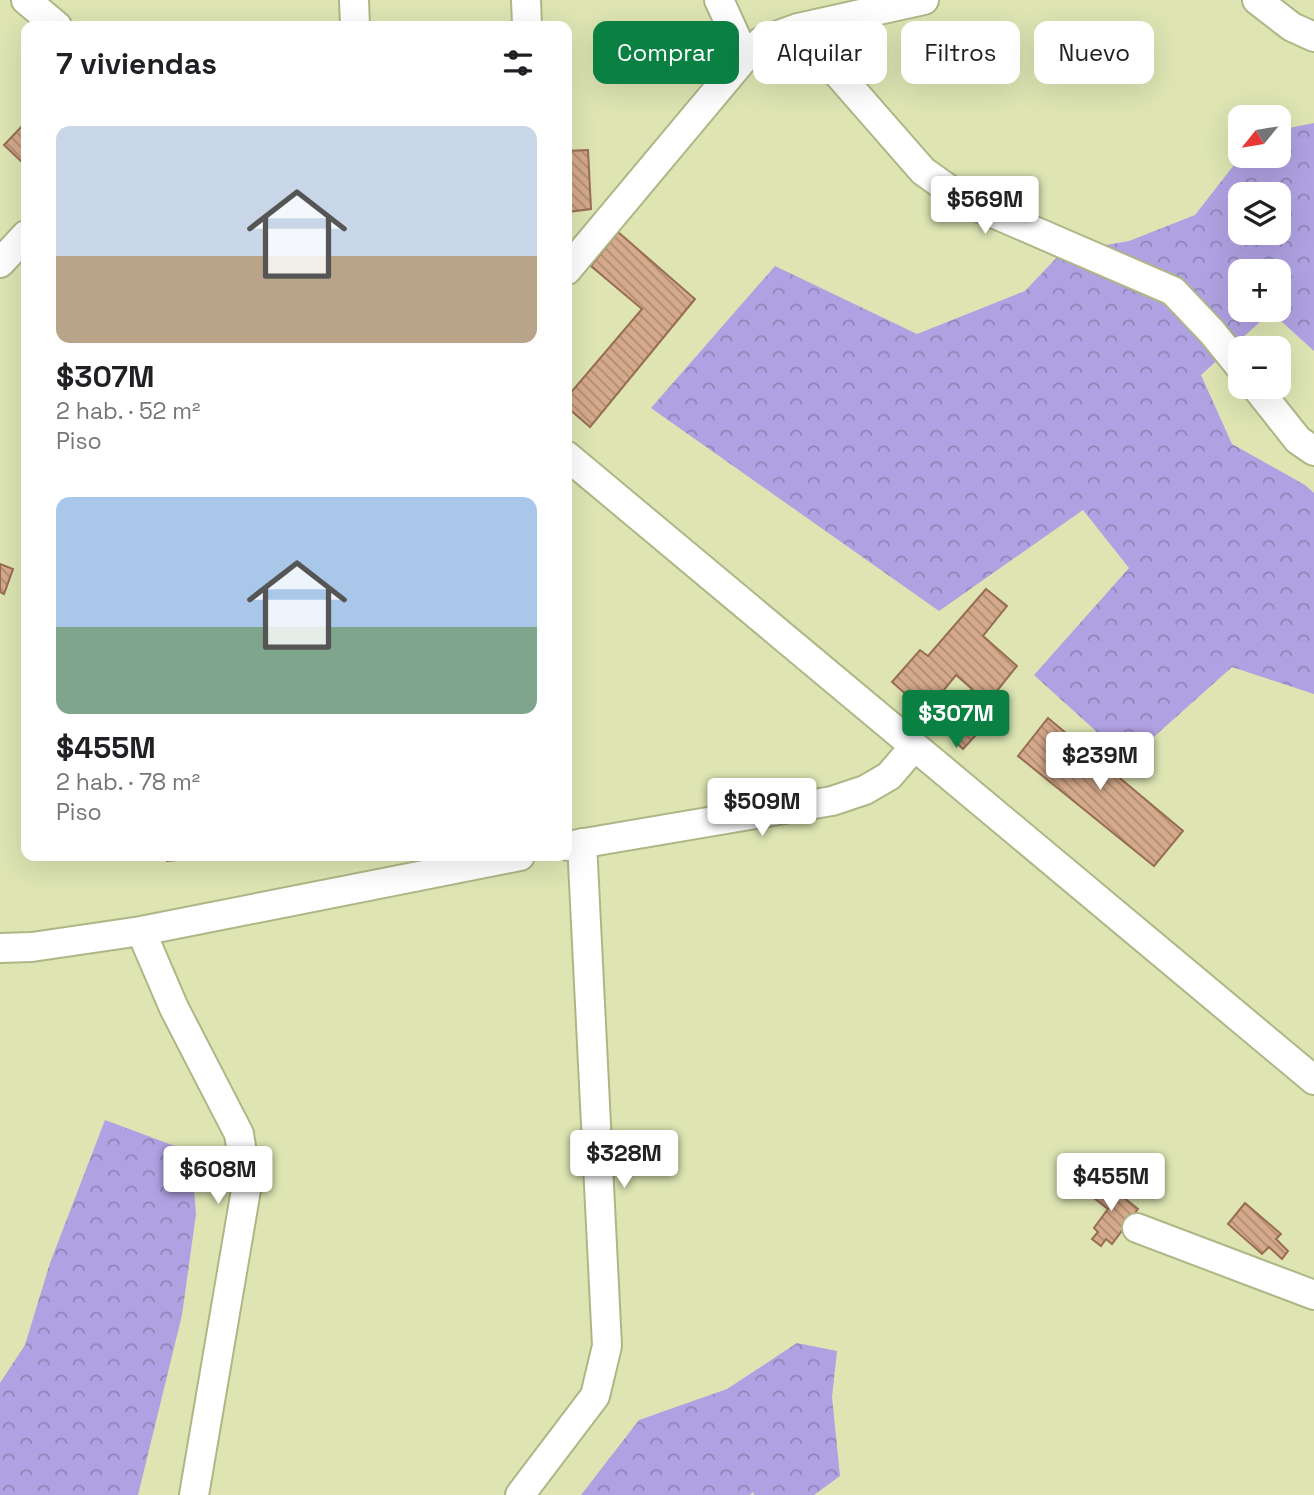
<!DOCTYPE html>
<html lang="es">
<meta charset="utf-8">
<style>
body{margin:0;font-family:"Space Grotesk",sans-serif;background:#f6f6f6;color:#202124;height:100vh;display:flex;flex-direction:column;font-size:26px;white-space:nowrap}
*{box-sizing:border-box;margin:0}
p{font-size:23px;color:#757577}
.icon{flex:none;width:38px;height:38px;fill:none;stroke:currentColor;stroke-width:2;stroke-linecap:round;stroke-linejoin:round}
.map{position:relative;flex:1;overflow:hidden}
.details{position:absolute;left:21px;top:21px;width:551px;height:840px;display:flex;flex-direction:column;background:#fff;border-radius:14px;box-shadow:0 7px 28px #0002}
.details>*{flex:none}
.banner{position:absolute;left:593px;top:21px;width:614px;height:63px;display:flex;gap:14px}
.needle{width:46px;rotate:240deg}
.buttons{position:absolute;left:1228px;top:105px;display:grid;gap:14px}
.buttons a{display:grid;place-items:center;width:63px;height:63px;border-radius:14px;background:#fff;box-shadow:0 7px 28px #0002;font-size:35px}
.price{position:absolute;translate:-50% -60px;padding:0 16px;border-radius:7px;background:#fff;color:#222;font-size:23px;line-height:46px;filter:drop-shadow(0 2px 4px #0008)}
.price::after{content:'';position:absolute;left:50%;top:42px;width:21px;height:16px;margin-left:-10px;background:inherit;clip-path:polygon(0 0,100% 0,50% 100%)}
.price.active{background:#0b8043;color:#fff}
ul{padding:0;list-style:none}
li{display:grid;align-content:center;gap:14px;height:371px;padding:0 35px}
li span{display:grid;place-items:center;height:217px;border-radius:14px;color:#555}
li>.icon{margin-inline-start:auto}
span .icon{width:126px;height:126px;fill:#fffc;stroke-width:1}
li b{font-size:30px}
h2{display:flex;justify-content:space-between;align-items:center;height:84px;padding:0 35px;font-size:30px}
.pill{padding:0 24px;border-radius:14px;background:#fff;box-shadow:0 7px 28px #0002;font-size:24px;line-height:63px}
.pill.active{background:#0b8043;color:#fff}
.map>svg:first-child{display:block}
.forest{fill:url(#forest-crowns);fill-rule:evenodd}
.building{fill:url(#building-back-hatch);stroke:#986e53;stroke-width:2}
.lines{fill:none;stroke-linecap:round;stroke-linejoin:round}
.minor-casing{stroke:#afb686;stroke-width:32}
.minor{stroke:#fff;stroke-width:28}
</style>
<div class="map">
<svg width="1314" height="1495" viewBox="0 0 1314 1495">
<defs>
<pattern id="forest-crowns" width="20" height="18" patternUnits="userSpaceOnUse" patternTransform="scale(1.75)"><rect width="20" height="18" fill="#b0a1e2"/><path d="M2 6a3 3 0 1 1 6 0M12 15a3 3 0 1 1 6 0" fill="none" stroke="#9084b7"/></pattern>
<pattern id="building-back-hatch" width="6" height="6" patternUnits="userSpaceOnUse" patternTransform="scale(1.75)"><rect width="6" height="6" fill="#d5a98b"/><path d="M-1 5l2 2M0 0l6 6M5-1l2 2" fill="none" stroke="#ae8b71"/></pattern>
</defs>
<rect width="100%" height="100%" fill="#dee5b3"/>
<path class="forest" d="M1314 123V351L1271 312 1201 375 1232 444 1305 485 1314 493V694L1232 667 1128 760 1034 675 1129 568 1083 510 939 611 651 408 775 266 917 334 1025 291 1061 253 1129 241 1195 215 1241 156H1279V130ZM1241 194H1279V233H1241ZM1241 271H1279V310H1241Z
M105 1120 191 1152 196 1214 182 1315 138 1495H0V1383L25 1345 50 1263Z
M797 1343 837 1351 832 1397 840 1476 814 1495H754L753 1492 750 1495H581L639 1420 727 1389Z"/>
<path class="building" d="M26 122V166L4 145Z
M588 150 591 209 567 212V151Z
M618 232 695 299 590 427 567 407V397L642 309 591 266Z
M0 564 13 569 4 594 0 592Z
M986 589 1007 606 983 636 1017 666 988 702 998 711 963 749 938 725 972 689 956 675 926 712 892 682 920 650 928 656Z
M1048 718 1183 831 1154 866 1018 756Z
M167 856H226L167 861Z
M1100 1179 1138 1209 1112 1244 1106 1239 1101 1246 1092 1239 1098 1232 1094 1228 1108 1209 1089 1194Z
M1245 1203 1281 1234 1276 1239 1288 1251 1282 1259 1269 1247 1262 1254 1228 1224Z"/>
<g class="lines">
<defs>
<path id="minor" d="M26 0 57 26
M354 0 355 26
M526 0 527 26
M719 0 745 57
M1257 0 1292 27 1314 37
M798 28 923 171 965 201 1173 291 1212 332 1241 368
M0 263 26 235
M567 270 745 57 762 41 798 28 924 0
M1256 387 1298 440 1314 451
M567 456 1314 1080
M567 846 832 801 865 790 889 776 914 747
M141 931 174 1008 239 1134 247 1184 194 1495
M0 948 32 947 141 931 520 856
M1137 1228 1314 1295
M520 1495 595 1396 607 1346 582 843"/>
</defs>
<use href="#minor" class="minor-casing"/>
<use href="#minor" class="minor"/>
</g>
</svg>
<div class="buttons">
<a><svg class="needle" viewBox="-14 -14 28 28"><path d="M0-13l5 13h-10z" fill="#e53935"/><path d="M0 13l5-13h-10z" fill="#757577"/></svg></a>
<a><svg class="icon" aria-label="layers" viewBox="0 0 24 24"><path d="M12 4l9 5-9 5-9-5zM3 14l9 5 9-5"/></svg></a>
<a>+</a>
<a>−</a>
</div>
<b class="price" style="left:985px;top:236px">$569M</b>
<b class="price active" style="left:956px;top:750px">$307M</b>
<b class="price" style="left:1100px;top:792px">$239M</b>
<b class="price" style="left:762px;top:838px">$509M</b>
<b class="price" style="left:624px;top:1190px">$328M</b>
<b class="price" style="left:218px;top:1206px">$608M</b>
<b class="price" style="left:1111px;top:1213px">$455M</b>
<div class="banner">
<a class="pill active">Comprar</a>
<a class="pill">Alquilar</a>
<a class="pill">Filtros</a>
<a class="pill">Nuevo</a>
</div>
<section class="details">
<h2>7 viviendas<svg class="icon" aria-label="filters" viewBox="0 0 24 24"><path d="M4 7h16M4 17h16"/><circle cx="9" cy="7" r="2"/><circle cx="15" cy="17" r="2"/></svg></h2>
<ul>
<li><span style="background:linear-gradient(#c9d6e8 60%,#b9a48a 0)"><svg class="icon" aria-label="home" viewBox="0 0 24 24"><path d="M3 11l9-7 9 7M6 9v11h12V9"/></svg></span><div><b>$307M</b><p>2 hab. · 52 m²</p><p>Piso</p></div></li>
<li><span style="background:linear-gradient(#a9c7e8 60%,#7fa58c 0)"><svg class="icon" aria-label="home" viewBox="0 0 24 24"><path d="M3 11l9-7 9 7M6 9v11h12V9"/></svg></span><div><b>$455M</b><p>2 hab. · 78 m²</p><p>Piso</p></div></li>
</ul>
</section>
</div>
